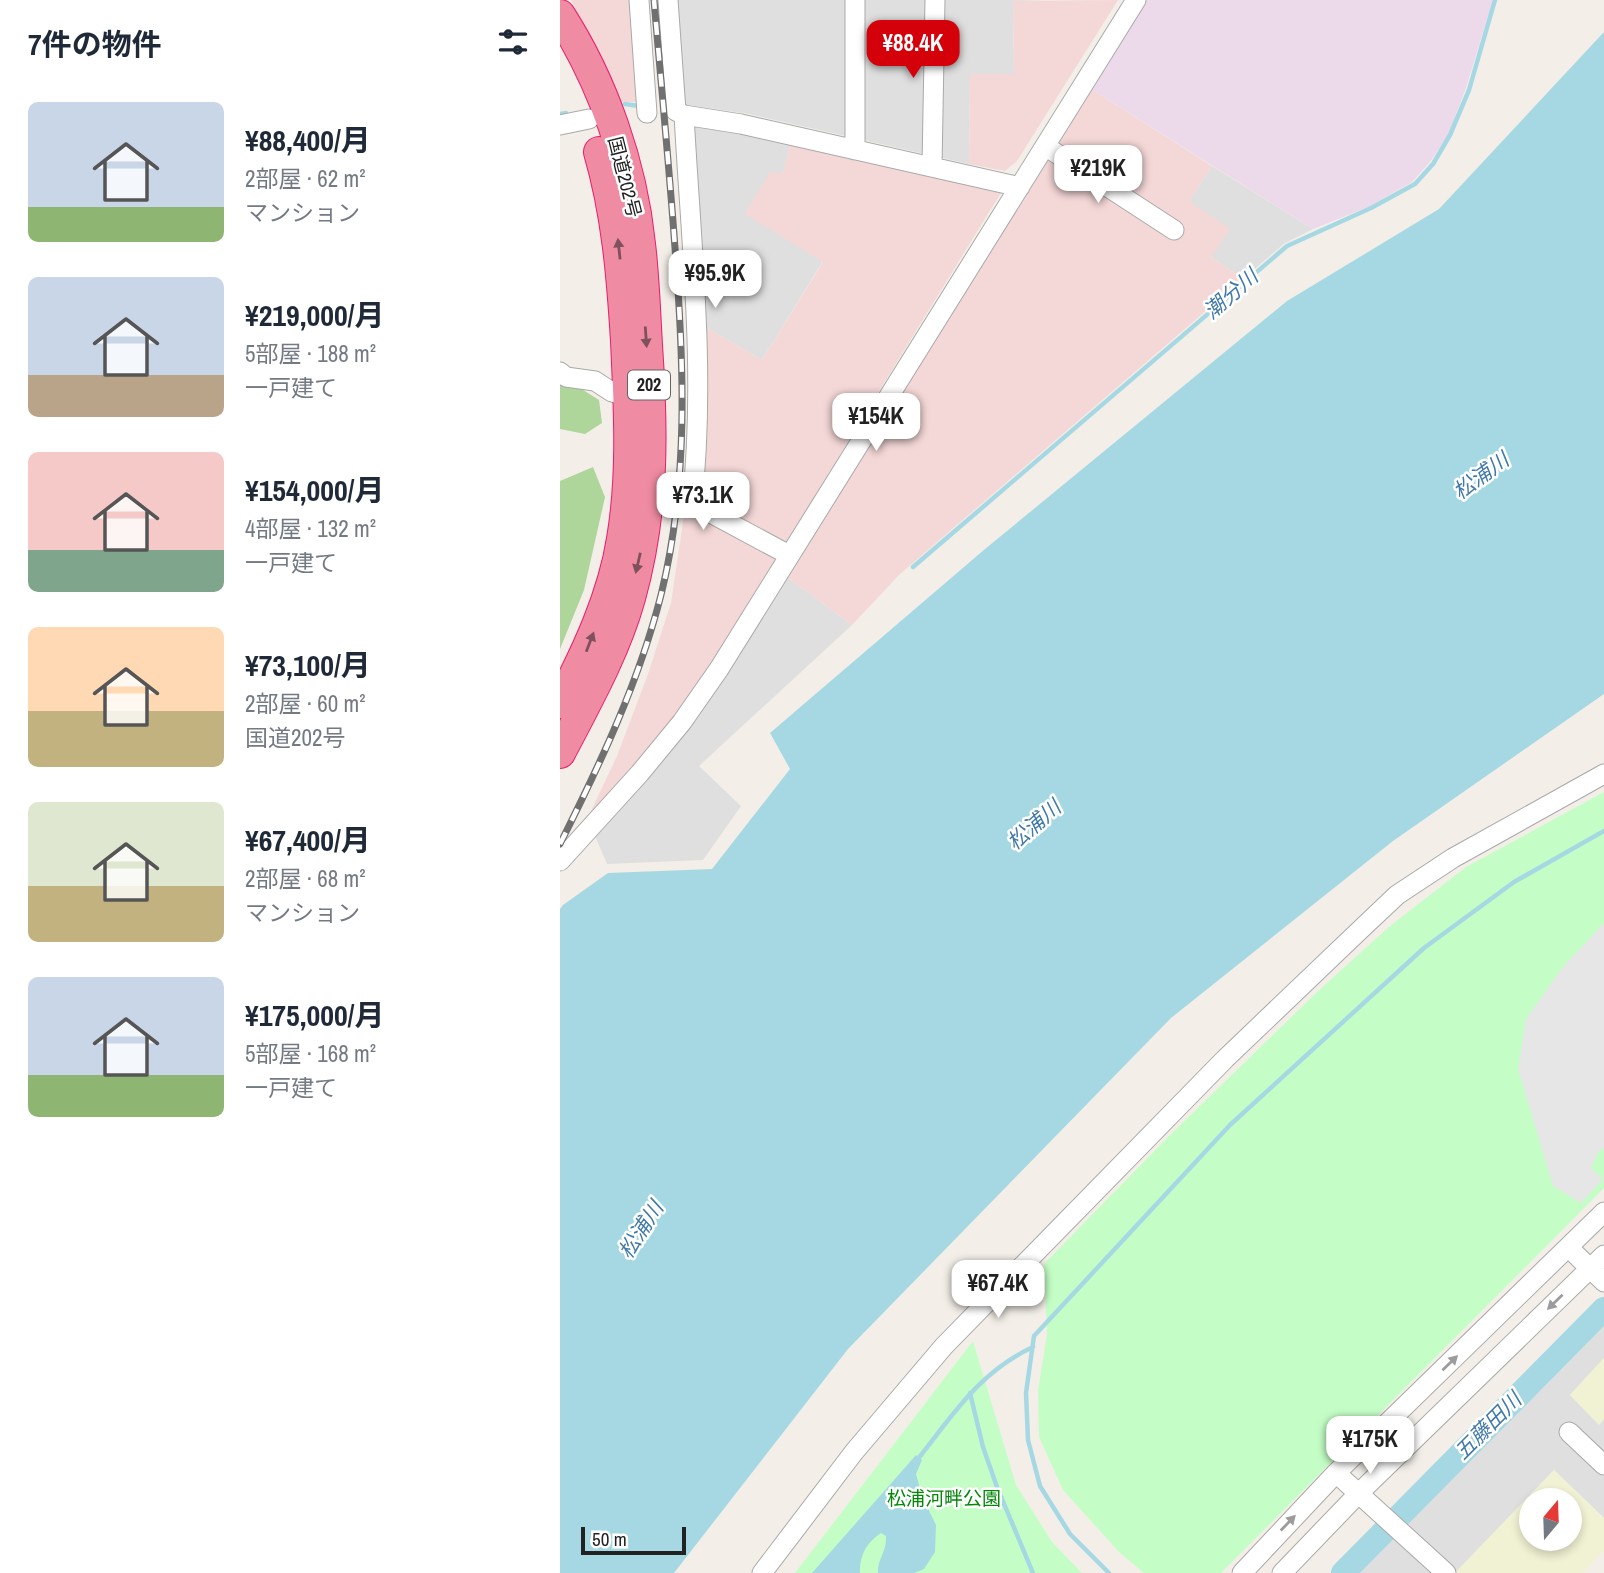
<!DOCTYPE html>
<html lang="ja">
<meta charset="utf-8">
<style>
body{margin:0;font-family:"Archivo Narrow","Noto Sans JP",sans-serif;background:#f6f6f7;color:#1f2937;height:100vh;display:flex;flex-direction:column;font-size:26px;white-space:nowrap}
*{box-sizing:border-box;margin:0}
p{font-size:23px;color:#747a83}
.icon{flex:none;width:38px;height:38px;fill:none;stroke:currentColor;stroke-width:2;stroke-linecap:round;stroke-linejoin:round}
.map{position:relative;flex:1;overflow:hidden}
.sheet{display:flex;flex-direction:column;background:#fff;width:560px}
.sheet>*{flex:none}
.needle{width:46px;rotate:19deg}
.fabs{position:absolute;left:959px;top:1488px;display:grid;gap:14px}
.fabs a{display:grid;place-items:center;width:63px;height:63px;border-radius:50%;background:#fff;box-shadow:0 4px 10px #0003;font-size:35px}
.scale{position:absolute;left:21px;bottom:18px;width:105px;box-sizing:border-box;padding-left:7px;border:4px solid #222;border-top:0;font-size:19px;line-height:24px;white-space:nowrap;color:#222;-webkit-text-stroke:5px #fff;paint-order:stroke}
.price{position:absolute;translate:-50% -60px;padding:0 16px;border-radius:14px;background:#fff;color:#222;font-size:23px;line-height:46px;filter:drop-shadow(0 2px 4px #0008)}
.price::after{content:'';position:absolute;left:50%;top:42px;width:21px;height:16px;margin-left:-10px;background:inherit;clip-path:polygon(0 0,100% 0,50% 100%)}
.price.on{background:#d4000a;color:#fff}
ul{padding:0;list-style:none}
li{display:flex;align-items:center;gap:21px;height:175px;padding:0 28px}
li span{display:grid;place-items:center;flex:none;width:196px;height:140px;border-radius:10px;color:#555}
li>.icon{margin-inline-start:auto}
span .icon{width:84px;height:84px;fill:#fffc;stroke-width:1}
li b{font-size:30px}
h2{display:flex;justify-content:space-between;align-items:center;height:84px;padding:0 28px;font-size:30px}
main{display:flex;flex:1;min-height:0}
.map>svg:first-child{display:block}
.residential{fill:#e0dfdf}
.commercial{fill:#f4d7d7}
.industrial{fill:#ecdaea}
.farmland{fill:#f1f2d3;fill-rule:evenodd}
.forest{fill:#aed59a}
.park{fill:#c4fec6}
.parking{fill:#e6e6e6}
.water{fill:#a6d8e3}
.lines{fill:none;stroke-linecap:round;stroke-linejoin:round}
.stream{stroke:#a6d8e3;stroke-width:4.5}
.river{stroke:#a6d8e3;stroke-width:24}
.minor-casing{stroke:#a9a9a9;stroke-width:21}
.highway-casing{stroke:#ea1c6c;stroke-width:32}
.minor{stroke:#fff;stroke-width:19}
.highway{stroke:#ef8ba2;stroke-width:30}
.rail-casing{stroke:#707070;stroke-width:7}
.rail{stroke:#fff;stroke-width:4.5;stroke-dasharray:13;stroke-linecap:butt}
.oneway{fill:#7e515c}
.oneway2{fill:#9c9c9c}
.labels{text-anchor:middle;stroke-width:5;stroke-linejoin:round;paint-order:stroke}
.shield{fill:#fff;stroke:#646464;stroke-width:2}
.shield-label{font-size:18px;font-weight:bold;fill:#222}
.street-label{font-size:19px;fill:#222;stroke:#fff}
.park-label{font-size:19px;fill:#038808;stroke:#fff}
.water-label{font-size:21px;font-style:italic;fill:#4079aa;stroke:#fff}
</style>
<main>
<section class="sheet">
<h2>7件の物件<svg class="icon" aria-label="filters" viewBox="0 0 24 24"><path d="M4 7h16M4 17h16"/><circle cx="9" cy="7" r="2"/><circle cx="15" cy="17" r="2"/></svg></h2>
<ul>
<li><span style="background:linear-gradient(#c9d6e8 75%,#8fb573 0)"><svg class="icon" aria-label="home" viewBox="0 0 24 24"><path d="M3 11l9-7 9 7M6 9v11h12V9"/></svg></span><div><b>¥88,400/月</b><p>2部屋 · 62 m²</p><p>マンション</p></div></li>
<li><span style="background:linear-gradient(#c9d6e8 70%,#b9a48a 0)"><svg class="icon" aria-label="home" viewBox="0 0 24 24"><path d="M3 11l9-7 9 7M6 9v11h12V9"/></svg></span><div><b>¥219,000/月</b><p>5部屋 · 188 m²</p><p>一戸建て</p></div></li>
<li><span style="background:linear-gradient(#f6c9c9 70%,#7fa58c 0)"><svg class="icon" aria-label="home" viewBox="0 0 24 24"><path d="M3 11l9-7 9 7M6 9v11h12V9"/></svg></span><div><b>¥154,000/月</b><p>4部屋 · 132 m²</p><p>一戸建て</p></div></li>
<li><span style="background:linear-gradient(#ffd9b3 60%,#c2b280 0)"><svg class="icon" aria-label="home" viewBox="0 0 24 24"><path d="M3 11l9-7 9 7M6 9v11h12V9"/></svg></span><div><b>¥73,100/月</b><p>2部屋 · 60 m²</p><p>国道202号</p></div></li>
<li><span style="background:linear-gradient(#dfe7d0 60%,#c2b280 0)"><svg class="icon" aria-label="home" viewBox="0 0 24 24"><path d="M3 11l9-7 9 7M6 9v11h12V9"/></svg></span><div><b>¥67,400/月</b><p>2部屋 · 68 m²</p><p>マンション</p></div></li>
<li><span style="background:linear-gradient(#c9d6e8 70%,#8fb573 0)"><svg class="icon" aria-label="home" viewBox="0 0 24 24"><path d="M3 11l9-7 9 7M6 9v11h12V9"/></svg></span><div><b>¥175,000/月</b><p>5部屋 · 168 m²</p><p>一戸建て</p></div></li>
</ul>
</section>
<div class="map">
<svg width="1044" height="1573" viewBox="0 0 1044 1573">
<rect width="100%" height="100%" fill="#f3efe8"/>
<path class="residential" d="M114 0H487L453 1 454 74 410 75 409 164 189 114 122 104Z
M121 118 231 141 223 174 263 261 202 360 132 319Z
M652 166 753 229 725 243 683 279 651 257 629 201Z
M227 577 292 625 139 766 181 806 143 860 47 864 35 836 123 735 165 678Z
M1044 1326V1358L1010 1395 1039 1424 1044 1419V1518L994 1470 895 1573H794L830 1533Z"/>
<path class="commercial" d="M11 0H72L78 102H62Z
M558 0 457 161 445 171 409 164 410 74H454L453 1Z
M531 89 652 166 629 201 670 229 651 257 683 279 340 574 292 625 227 577Z
M231 141 442 191 149 668 105 730 30 813 57 756 88 674 111 603 130 475 132 319 202 360 263 262 185 214 210 172 223 173Z"/>
<path class="industrial" d="M586 0H933L906 88 888 135 870 162 852 182 808 207 753 229 531 89Z"/>
<path class="farmland" d="M1044 1358V1419L1039 1425 1010 1395Z
M994 1470 1044 1518V1551L1023 1573H895ZM971 1500H1010V1538H971Z"/>
<path class="forest" d="M0 381 20 388 39 400 42 423 25 434 0 429Z
M33 467 45 497 24 590 0 649V481Z"/>
<path class="park" d="M1044 792V1188L661 1573H584L559 1552 503 1490 479 1437 478 1390 487 1335 484 1264 609 1136 756 993 830 926 906 867Z
M413 1341 456 1485 492 1542 522 1573H235Z"/>
<path class="parking" d="M1044 923V1147L1037 1154 1031 1168 1043 1179 1021 1203 993 1186 958 1069 966 1019 1002 968Z"/>
<path class="water" d="M1044 32V694L833 841 611 1018 288 1349 114 1573H0V909L3 905 48 873 152 869 230 769 210 733 425 549 727 301 879 209Z
M356 1455 362 1460 356 1474 362 1496 376 1525 375 1552 364 1569 354 1573H318C317 1559 327 1552 326 1536L321 1533C307 1542 299 1556 300 1573H252Z"/>
<g class="lines">
<path class="stream" d="M65 104 79 106
M0 114 6 113
M353 567 727 246 811 208 855 184 873 164 890 135 909 90 935 0
M410 1393 423 1447 437 1487 473 1573
M357 1460C393 1415 419 1372 473 1347
M549 1573 510 1534 480 1486 468 1440 466 1393 474 1336 670 1125 864 948 954 882 1044 831"/>
<path class="river" d="M783 1573 1044 1309"/>
<defs>
<path id="minor" d="M79 0 87 113
M108 0 116 111 124 115 181 124 460 187
M295 0V150
M124 115C131 244 146 374 132 503
M0 125 29 119
M485 146 614 230
M372 167 375 0
M0 372 6 377 35 381 52 392 69 397
M80 484 132 503 229 555
M0 861 80 773 122 722 159 669 576 0
M1008 1247 1044 1282
M1009 1432 1044 1465
M776 1473 886 1573
M202 1573 294 1452 384 1346 665 1059 800 930 837 895 893 858 1044 774
M682 1573 776 1473 1044 1212
M722 1573 799 1493 1044 1255"/>
<path id="highway" d="M0 15C43 82 72 165 80 244 84 277 85 311 87 345 93 433 94 512 70 598 55 652 26 703 0 753
M0 703C27 652 53 596 62 539 73 474 69 407 66 341 62 276 57 214 39 152"/>
</defs>
<use href="#minor" class="minor-casing"/>
<use href="#highway" class="highway-casing"/>
<use href="#minor" class="minor"/>
<use href="#highway" class="highway"/>
<defs>
<path id="rail" d="M0 844C40 764 79 682 101 595 129 482 124 363 115 248 109 165 101 83 94 0"/>
</defs>
<use href="#rail" class="rail-casing"/>
<use href="#rail" class="rail"/>
</g>
<defs><path id="oneway-solid" d="M-6-.8H1V-3.2L6.5 0L1 3.2V.8H-6Z" transform="scale(1.75)"/></defs>
<g class="oneway">
<use href="#oneway-solid" transform="translate(59 249) rotate(-96)"/>
<use href="#oneway-solid" transform="translate(86 337) rotate(86)"/>
<use href="#oneway-solid" transform="translate(78 563) rotate(103)"/>
<use href="#oneway-solid" transform="translate(30 642) rotate(-69)"/>
</g>
<g class="oneway2">
<use href="#oneway-solid" transform="translate(995 1302) rotate(136)"/>
<use href="#oneway-solid" transform="translate(890 1363) rotate(-44)"/>
<use href="#oneway-solid" transform="translate(728 1523) rotate(-46)"/>
</g>
<g class="labels">
<rect class="shield" x="68" y="370.5" width="42" height="29" rx="5"/>
<g class="shield-label">
<text x="89" y="391">202</text>
</g>
<g class="street-label">
<text transform="translate(65 177) rotate(76)" y="7">国道202号</text>
</g>
<g class="park-label">
<text x="384" y="1505">松浦河畔公園</text>
</g>
<g class="water-label">
<text transform="translate(671 294) rotate(-41)" y="7">潮分川</text>
<text transform="translate(921 476) rotate(-36)" y="7">松浦川</text>
<text transform="translate(474 825) rotate(-41)" y="7">松浦川</text>
<text transform="translate(81 1230) rotate(-57)" y="7">松浦川</text>
<text transform="translate(928 1426) rotate(-45)" y="7">五藤田川</text>
</g>
</g>
</svg>
<div class="fabs">
<a><svg class="needle" viewBox="-14 -14 28 28"><path d="M0-13l5 13h-10z" fill="#e53935"/><path d="M0 13l5-13h-10z" fill="#747a83"/></svg></a>
</div>
<div class="scale">50 m</div>
<b class="price on" style="left:353px;top:80px">¥88.4K</b>
<b class="price" style="left:538px;top:205px">¥219K</b>
<b class="price" style="left:155px;top:310px">¥95.9K</b>
<b class="price" style="left:316px;top:453px">¥154K</b>
<b class="price" style="left:143px;top:532px">¥73.1K</b>
<b class="price" style="left:438px;top:1320px">¥67.4K</b>
<b class="price" style="left:810px;top:1476px">¥175K</b>
</div>
</main>
